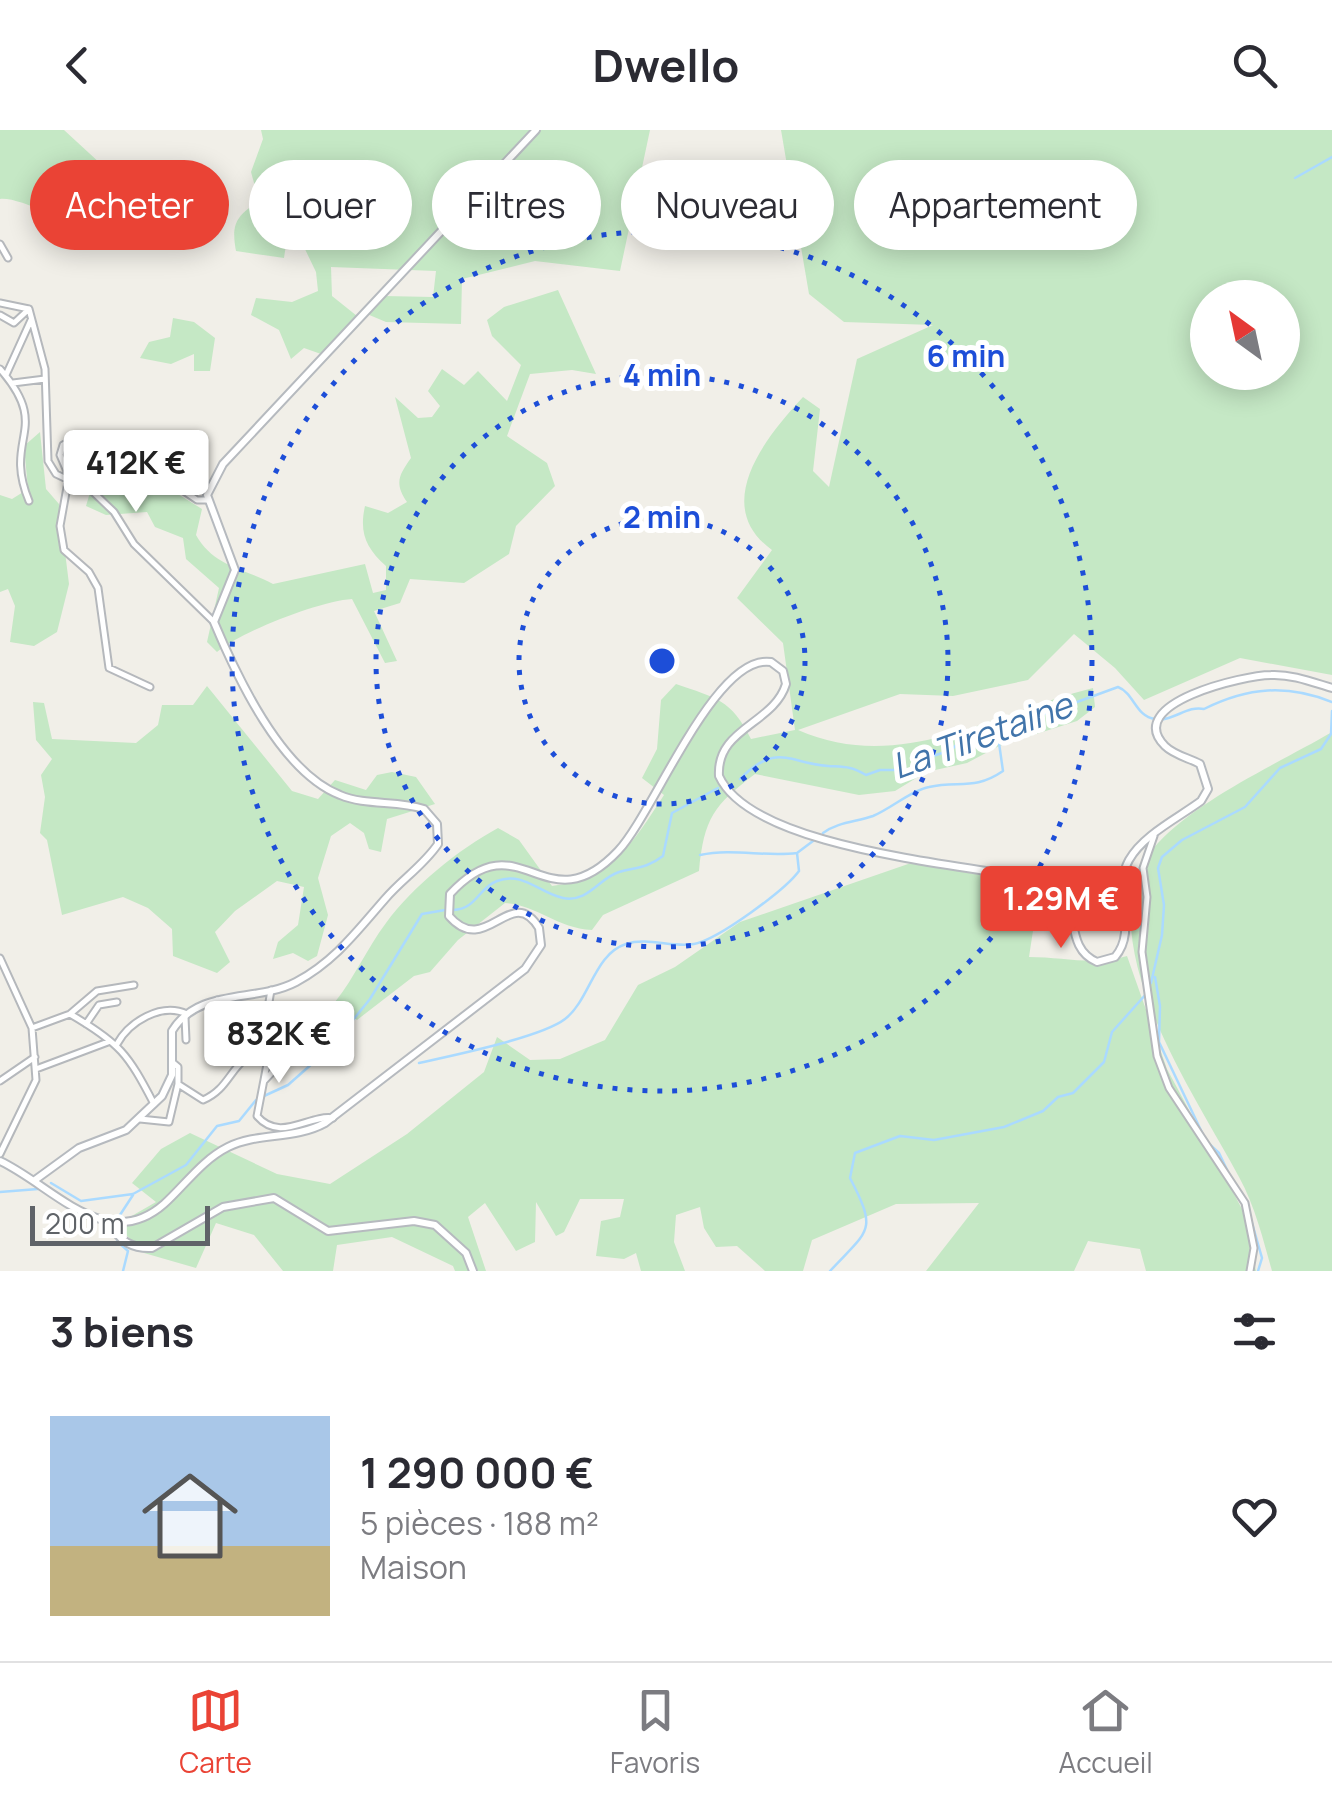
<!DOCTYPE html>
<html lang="fr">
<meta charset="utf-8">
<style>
body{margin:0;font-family:Manrope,sans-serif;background:#f7f7f7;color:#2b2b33;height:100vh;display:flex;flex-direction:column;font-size:38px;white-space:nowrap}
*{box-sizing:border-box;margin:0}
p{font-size:32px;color:#7c7c81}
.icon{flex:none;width:55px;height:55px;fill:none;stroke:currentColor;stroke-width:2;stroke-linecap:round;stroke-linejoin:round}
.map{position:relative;height:1141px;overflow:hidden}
.panel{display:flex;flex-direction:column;background:#fff;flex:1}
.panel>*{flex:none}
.guide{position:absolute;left:30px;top:30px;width:1272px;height:90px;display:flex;gap:20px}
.needle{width:65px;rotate:327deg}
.tools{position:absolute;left:1190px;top:150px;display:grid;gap:20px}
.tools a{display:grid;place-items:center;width:110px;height:110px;border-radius:50%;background:#fff;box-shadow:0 5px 25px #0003;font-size:50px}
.scale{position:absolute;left:30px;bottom:25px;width:180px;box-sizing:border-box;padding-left:10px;border:5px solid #5f6368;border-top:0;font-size:28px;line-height:35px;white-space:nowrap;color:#5f6368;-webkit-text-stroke:8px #fff;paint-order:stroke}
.price{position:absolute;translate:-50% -85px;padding:0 22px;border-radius:10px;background:#fff;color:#222;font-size:32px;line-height:65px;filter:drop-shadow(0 2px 5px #0008)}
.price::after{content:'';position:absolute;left:50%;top:60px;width:30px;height:22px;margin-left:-15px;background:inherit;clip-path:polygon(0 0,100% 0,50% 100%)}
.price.current{background:#ea4335;color:#fff}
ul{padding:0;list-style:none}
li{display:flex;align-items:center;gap:30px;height:250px;padding:0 50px}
li span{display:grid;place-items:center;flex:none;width:280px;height:200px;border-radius:0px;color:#555}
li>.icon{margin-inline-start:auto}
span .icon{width:120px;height:120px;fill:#fffc;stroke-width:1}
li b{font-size:42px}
h2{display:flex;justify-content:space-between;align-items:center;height:120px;padding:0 50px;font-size:42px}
.tag{padding:0 35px;border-radius:45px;background:#fff;box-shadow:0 5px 25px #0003;font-size:35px;line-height:90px}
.tag.current{background:#ea4335;color:#fff}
header{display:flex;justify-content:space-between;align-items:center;height:130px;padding:0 50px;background:#fff;font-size:45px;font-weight:700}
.tab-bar{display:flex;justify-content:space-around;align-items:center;height:140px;border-top:2px solid #e1e1e2;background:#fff;font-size:28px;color:#7c7c81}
.tab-bar a{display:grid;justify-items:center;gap:5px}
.tab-bar .current{color:#ea4335}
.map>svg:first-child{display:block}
.green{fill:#c5e8c5;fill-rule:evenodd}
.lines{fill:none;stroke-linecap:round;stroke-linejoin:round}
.stream{stroke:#aadaff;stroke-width:2.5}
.street-casing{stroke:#b5b8bc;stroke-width:9}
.secondary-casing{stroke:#b6babf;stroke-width:10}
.street{stroke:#fff;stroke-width:5}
.secondary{stroke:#fff;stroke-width:6}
.ring{fill:none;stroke:#1d4ed8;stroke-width:5;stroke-dasharray:5 10}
.labels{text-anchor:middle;stroke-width:10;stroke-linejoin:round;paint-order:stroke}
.water-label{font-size:35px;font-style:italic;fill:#4174aa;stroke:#fff}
.centre{fill:#1d4ed8;stroke:#fff;stroke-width:5}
.ring-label{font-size:30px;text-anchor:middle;font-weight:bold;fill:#1d4ed8;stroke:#fff;stroke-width:10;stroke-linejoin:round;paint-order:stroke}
</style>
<header><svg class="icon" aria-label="back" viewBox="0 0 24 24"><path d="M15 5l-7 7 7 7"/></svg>Dwello<svg class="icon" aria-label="search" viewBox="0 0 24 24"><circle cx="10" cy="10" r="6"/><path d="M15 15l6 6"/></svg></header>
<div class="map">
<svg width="1332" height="1141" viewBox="0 0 1332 1141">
<rect width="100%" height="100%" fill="#f1efe8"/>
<path class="green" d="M0 0H64L114 46 124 63 121 84 92 102C72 94 17 66 0 69Z
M261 0H650L620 141 535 131 462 149 461 194 386 192 367 184 384 166 433 167 436 141 331 137 332 166 357 186 321 224 304 218 291 229 279 200 251 185 256 168 292 172 318 161 316 142 290 88 284 128 236 121C231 94 236 86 259 71L251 42 263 9Z
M781 0H1332V545L1240 528 1144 570 1115 538 1074 504 1028 550 953 566 900 564 798 600C901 645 992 583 1093 558L1095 577 1077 591 999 616 967 633 926 642 895 661 859 665 755 644C714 675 704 688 699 741L603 785 592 800C556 798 537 775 505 773L458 810 430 842 414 846 357 890 335 872C355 847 367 818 386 793 412 757 459 719 498 698L519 710 552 756C612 748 633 713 664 665L642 648 657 619 661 570 676 554C716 568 731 569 751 609L795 600 783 513 737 468 772 420C711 376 764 309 803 267L820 279 813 341 829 357 857 229 933 195 844 192 809 164ZM1208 168H1282V242H1208Z
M558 160 596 244 572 240 530 244 507 306 547 333 555 356 516 396 509 424 464 453 410 449 400 473 374 481 397 531 385 533 352 469C320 471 242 501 217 522L207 512 219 458 186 429 183 408 155 397 147 382 106 385 86 376 97 339 131 335 202 379 196 405C213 436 243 438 273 454L365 434 373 463 386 460V436C366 418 359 403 365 376L388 383 407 372C394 353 399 345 411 328L395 267 418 288 432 287 440 276 428 261 442 239 464 255 478 241 507 271 521 235 492 206 487 190 504 177Z
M173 188 194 192 215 208 210 241H194V224L171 234 140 228 149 212 170 207Z
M40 302 46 359 59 374 69 454 57 502 34 516 10 512 15 476 8 459 0 462V365L12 369 28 359 24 316Z
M207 556 292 661 318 669 335 650 366 660 377 645 392 642 416 647 435 674 387 689 381 722 369 719 364 703 350 693 331 706 318 748 328 785 317 826 308 831 293 823 273 829 278 812 298 795 304 757 277 751 235 781 215 802 230 832 217 843 173 826 172 799 148 778 123 767 62 785 47 710 40 703 45 667 41 645 52 629 36 610 33 572 44 573 52 609 136 613 158 595 162 575H193Z
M1332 602V1141H1272C1263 1109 1255 1076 1239 1047 1196 965 1078 800 1158 713 1200 668 1279 633 1332 602Z
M911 733 1040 755 1029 827C1063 827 1095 836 1127 826L1167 939 1242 1079 1256 1141H1146L1140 1119 1088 1111 1074 1141H926L979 1073 896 1074 812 1110 803 1141H765L737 1116 716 1117 704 1098 700 1077 676 1085 674 1112 685 1141H641L636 1123 624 1129 596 1126 601 1091 620 1087 624 1069H580L564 1102 556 1106 536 1072 535 1112 516 1121 485 1073 468 1087 486 1141H455L453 1136 392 1107 337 1115 333 1141H283L254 1105 216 1093 196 1138 144 1123 122 1101 123 1091 156 1072 132 1053 161 1019 190 1003 277 1044 330 1054 407 1004 484 942 497 907 530 930 560 929 605 910 638 855 675 837 740 792Z"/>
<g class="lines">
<path class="stream" d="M1295 48 1332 27
M740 649C776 612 789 633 828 636 845 637 851 636 866 645L880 640H910L927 628 951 620 965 607 1025 591 1118 557C1134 563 1136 587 1155 589 1173 592 1187 575 1204 579 1248 557 1287 554 1332 572
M823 703C838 692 856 692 873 686 892 678 910 661 929 657 958 650 974 661 1003 641L997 599
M700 725C733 718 764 727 797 723
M453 780C477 779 478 758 497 751 523 741 539 763 563 768 588 773 599 748 619 742 638 737 647 738 663 726L672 683 718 658
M1155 847 1160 876 1159 912 1206 1011 1219 1023 1229 1044
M1151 853 1162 805 1164 775 1158 738 1162 727 1182 710 1245 677 1280 638 1321 619 1331 604 1332 581
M419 933C451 926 542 907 565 889 590 870 594 824 626 814 648 807 673 818 694 814 719 809 785 760 799 741L797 723 813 711
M264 966 288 955 331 917 370 869 422 784 445 780
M51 1053 81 1071 133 1064 186 1035 217 996 239 991 256 970
M0 1062 38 1059
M1250 1086 1262 1128 1258 1141
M118 1088 133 1065
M117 1111 128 1121 123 1141
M830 1141C869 1099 878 1102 850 1048L855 1023 900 1006 934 1010 1004 997 1043 981 1058 967 1073 963 1104 932 1112 902 1147 863"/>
<defs>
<path id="street" d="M0 114 8 128
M0 173 29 179 45 239 48 331 56 344 92 361 114 382 134 414 214 492
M0 185 14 193 29 179
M0 239C53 300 2 306 29 371
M6 245 31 190
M13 253 45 249
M150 557 109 538 98 458 89 442 64 420 60 396 69 346 60 325 63 315 82 305 112 312 197 370H208
M1154 706 1143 738 1147 767 1142 822 1157 926 1169 958 1245 1073 1254 1118 1250 1141
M0 828 32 898 36 950 0 1024
M271 860 266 890 268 929 257 986C280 1013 309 984 333 988
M217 870 228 914 242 928
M70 884 97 861 134 855
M185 887 186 910
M266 890 290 893
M86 894 99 875 117 872
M32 898 70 884C120 913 128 924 154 974
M117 914C129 892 161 872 187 884
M172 932 178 937V954L203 970C234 957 230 926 267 920
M36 939 108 912
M0 951 35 927
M264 951 290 923 328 904
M140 989 169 992 178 954"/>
<path id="secondary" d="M0 1031C52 1055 106 1125 164 1074 185 1055 202 1030 228 1017 258 1002 294 1010 325 993L525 839 541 815 539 798C511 752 486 829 449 786L450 764C521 687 545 798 618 721 654 683 715 523 771 532L783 541 786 554C774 594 716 598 719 646 753 721 975 735 1050 752 1084 770 1061 817 1097 832L1115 827C1139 799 1111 762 1129 730 1143 705 1178 688 1201 671L1208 659 1200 634C1189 628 1174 625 1165 616 1122 573 1245 545 1271 545 1292 544 1312 552 1332 558
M35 1050 79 1018 126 1000 162 966 172 945V901C199 857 256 873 296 852 335 831 357 801 385 769 402 749 423 736 438 714L437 694 424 679C397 670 366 676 340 665 281 642 237 547 214 492L235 440 207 365 223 334 536 0
M113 1094C116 1111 135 1119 152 1118L223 1077 274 1068 328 1101 414 1091 435 1095 466 1123 473 1141"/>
</defs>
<use href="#street" class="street-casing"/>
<use href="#secondary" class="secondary-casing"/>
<use href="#street" class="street"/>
<use href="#secondary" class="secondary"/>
</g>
<g class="ring">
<circle cx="662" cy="531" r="143"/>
<circle cx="662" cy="531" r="286"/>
<circle cx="662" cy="531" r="430"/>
</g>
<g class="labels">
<g class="water-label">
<text transform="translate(982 606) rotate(-20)" y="12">La Tiretaine</text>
</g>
</g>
<circle cx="662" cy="531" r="15" class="centre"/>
<g class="ring-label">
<text x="966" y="237">6 min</text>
<text x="662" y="256">4 min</text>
<text x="662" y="398">2 min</text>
</g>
</svg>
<div class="tools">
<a><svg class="needle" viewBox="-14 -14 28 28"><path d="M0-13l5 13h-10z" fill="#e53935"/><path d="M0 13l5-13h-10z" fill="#7c7c81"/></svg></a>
</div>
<div class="scale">200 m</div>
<b class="price" style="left:136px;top:385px">412K €</b>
<b class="price current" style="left:1061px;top:821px">1.29M €</b>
<b class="price" style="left:279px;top:956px">832K €</b>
<div class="guide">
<a class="tag current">Acheter</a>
<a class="tag">Louer</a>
<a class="tag">Filtres</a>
<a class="tag">Nouveau</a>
<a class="tag">Appartement</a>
</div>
</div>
<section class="panel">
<h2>3 biens<svg class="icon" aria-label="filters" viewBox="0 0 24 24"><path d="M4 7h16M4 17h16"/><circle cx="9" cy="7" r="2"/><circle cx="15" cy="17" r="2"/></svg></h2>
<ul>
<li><span style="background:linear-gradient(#a9c7e8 65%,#c2b280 0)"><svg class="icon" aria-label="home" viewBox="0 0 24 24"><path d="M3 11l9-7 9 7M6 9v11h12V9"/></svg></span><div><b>1 290 000 €</b><p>5 pièces · 188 m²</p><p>Maison</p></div><svg class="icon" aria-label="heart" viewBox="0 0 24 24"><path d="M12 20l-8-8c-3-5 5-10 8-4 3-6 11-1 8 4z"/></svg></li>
</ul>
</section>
<nav class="tab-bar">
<a class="current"><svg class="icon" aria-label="map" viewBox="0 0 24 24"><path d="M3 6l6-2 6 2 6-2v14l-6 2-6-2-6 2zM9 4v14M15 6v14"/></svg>Carte</a>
<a><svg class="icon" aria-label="saved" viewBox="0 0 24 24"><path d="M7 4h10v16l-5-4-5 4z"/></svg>Favoris</a>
<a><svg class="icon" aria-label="home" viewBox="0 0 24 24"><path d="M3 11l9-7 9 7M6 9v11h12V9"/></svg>Accueil</a>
</nav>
